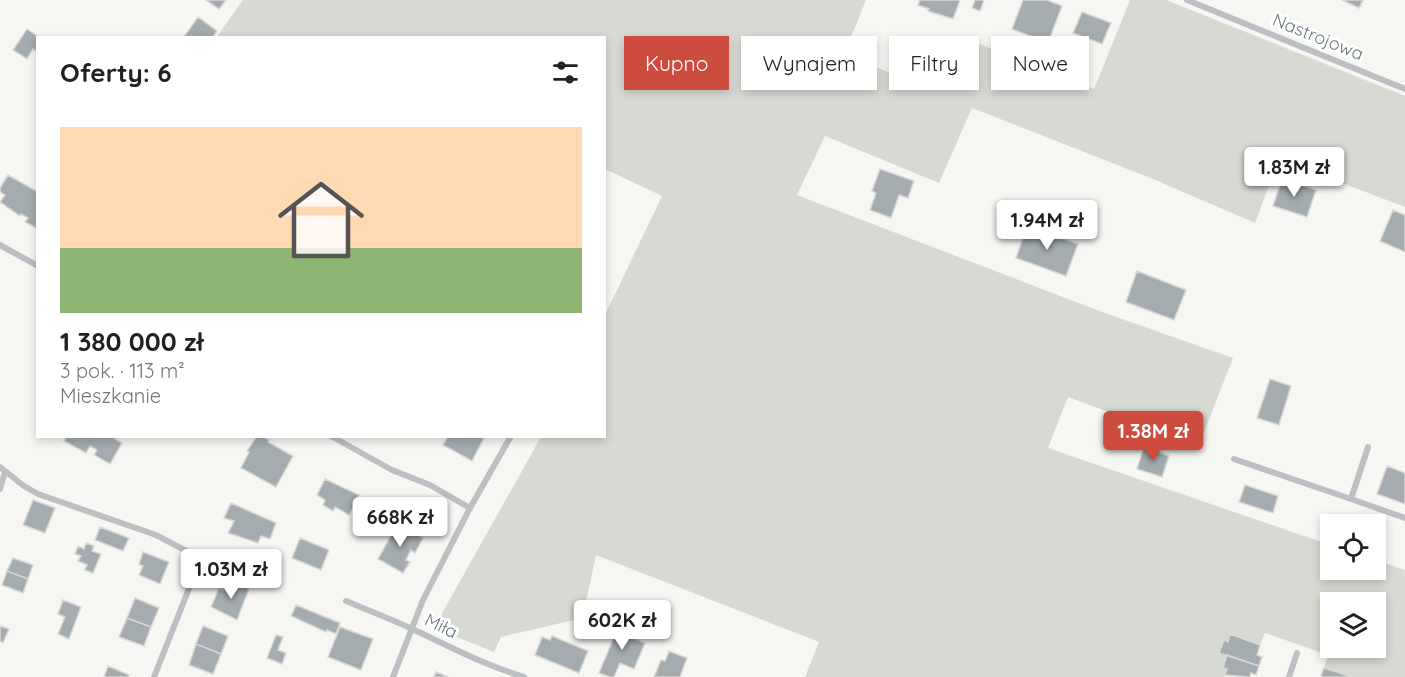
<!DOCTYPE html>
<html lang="pl">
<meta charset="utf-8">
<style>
body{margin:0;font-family:Quicksand,sans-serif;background:#f2f2f2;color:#202124;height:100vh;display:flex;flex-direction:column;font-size:22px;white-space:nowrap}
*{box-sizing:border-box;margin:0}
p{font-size:20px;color:#757577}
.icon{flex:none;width:33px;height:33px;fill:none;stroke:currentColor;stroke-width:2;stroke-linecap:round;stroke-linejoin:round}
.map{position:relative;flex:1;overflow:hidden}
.panel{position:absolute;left:36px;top:36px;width:570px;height:402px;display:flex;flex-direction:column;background:#fff;border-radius:0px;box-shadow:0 3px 9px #0003}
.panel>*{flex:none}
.hud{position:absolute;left:624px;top:36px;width:570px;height:54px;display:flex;gap:12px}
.controls{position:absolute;left:1320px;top:514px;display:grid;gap:12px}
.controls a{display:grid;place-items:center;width:66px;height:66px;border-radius:0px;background:#fff;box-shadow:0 3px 9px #0003;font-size:30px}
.price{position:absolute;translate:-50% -51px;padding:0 14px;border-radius:6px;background:#fff;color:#222;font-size:20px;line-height:39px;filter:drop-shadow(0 2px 3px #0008)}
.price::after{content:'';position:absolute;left:50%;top:36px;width:18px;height:14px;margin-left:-9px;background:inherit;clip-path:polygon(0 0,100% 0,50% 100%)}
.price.selected{background:#cd4c3d;color:#fff}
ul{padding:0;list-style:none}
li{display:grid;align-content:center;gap:12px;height:318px;padding:0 24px}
li span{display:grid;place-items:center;height:186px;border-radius:0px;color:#555}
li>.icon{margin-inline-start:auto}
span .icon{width:108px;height:108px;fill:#fffc;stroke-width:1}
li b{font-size:26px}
h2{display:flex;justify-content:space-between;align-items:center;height:72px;padding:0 24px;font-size:26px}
.tag{padding:0 21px;border-radius:0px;background:#fff;box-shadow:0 3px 9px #0003;font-size:21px;line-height:54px}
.tag.selected{background:#cd4c3d;color:#fff}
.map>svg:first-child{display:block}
.green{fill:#d7dad3;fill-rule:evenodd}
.building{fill:#a4acb0;stroke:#d8d7d6;stroke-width:1.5}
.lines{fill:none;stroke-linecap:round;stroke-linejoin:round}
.street{stroke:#bcc0c3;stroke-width:6}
.labels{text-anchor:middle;stroke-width:6;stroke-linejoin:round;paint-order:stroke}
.street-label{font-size:18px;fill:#697981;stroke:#fff}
</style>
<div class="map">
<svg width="1405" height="677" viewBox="0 0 1405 677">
<rect width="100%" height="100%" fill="#f6f6f3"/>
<path class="green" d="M243 0H866L844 54 932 90 957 35 1094 89 1130 0H1166L1405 96V207L1279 159 1255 223 1153 179 972 108 939 183 825 136 797 195 1102 312 1233 358 1199 445 1068 397 1048 448 1330 545V570H1376V560L1405 570V677H1349L1324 668 1328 655 1265 633 1260 645 1230 635 1228 642 1224 640 1220 652 1227 655 1223 667 1227 669 1224 677H805L819 642 596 555 587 597 574 620 501 637 494 652 444 632 441 615 541 437 604 436 605 315 662 196 605 169 604 38H216ZM1330 603H1376V648H1330Z"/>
<path class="building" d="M206 0H226L219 9Z
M920 0H960L953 19 928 11 929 9 918 5Z
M975 0H984L980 11 972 8Z
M1023 0H1047L1062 6 1048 43 1012 29Z
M1342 0H1363L1359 8Z
M1082 12 1111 23 1102 44 1073 33Z
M198 17 217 31 212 38H183Z
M27 29 40 38H38V53L33 49 27 59 13 50Z
M880 169 914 181 908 198 899 195 891 218 870 210 876 193 872 191Z
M8 175 38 192V229L25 222 28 218 21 214 20 216 0 202 5 195 0 192V188Z
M1282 179 1316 190 1307 217 1273 206Z
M1393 210 1405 215V252L1380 241Z
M1027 226 1078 244 1066 276 1016 258Z
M1137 271 1186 290 1174 320 1126 302Z
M1270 379 1291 386 1279 425 1257 418Z
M67 436H117L115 439 122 443 110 464 94 455 97 450 90 446 86 453 64 441Z
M257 436H262L269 440 268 442 293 456 276 487 241 468 249 452 247 451Z
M448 436H485L472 461 443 445Z
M1144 447 1169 456 1162 477 1137 469Z
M1387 466 1405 473V504L1377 494Z
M325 479 359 495 349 515 335 507 333 511 323 505 325 500 317 495Z
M1245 485 1278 496 1273 513 1239 502Z
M33 500 55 508 45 533 23 525Z
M231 503 276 523 270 539 261 536 258 543 228 533 234 521 224 518Z
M398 523 423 538 415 553 411 550 406 560 410 562 403 573 378 559Z
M100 527 129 538 123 551 95 540Z
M300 538 329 550 321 570 292 558Z
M86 543 94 546 92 551 101 554 93 573 85 570 87 565 78 561 81 556 75 554 78 546 84 549Z
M143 552 169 562 160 584 139 575 143 566 139 564Z
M13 558 33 565 28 579 7 571Z
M7 571 28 579 23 593 2 585Z
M227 580 249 589 237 620 211 607 219 588 223 590Z
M135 598 159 608 151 627 127 618Z
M63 600 81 607 69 639 58 634 65 617 58 614Z
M296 605 340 623 336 634 327 630 326 632 291 616Z
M127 618 151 627 144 646 119 637Z
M620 623 639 631 635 639 645 643 634 669 620 663 614 677H610L599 673Z
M0 626 9 629 3 643 0 641Z
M203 626 228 636 221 654 196 644Z
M340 627 373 639 361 670 328 657Z
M1230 634 1260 645 1257 655 1262 657 1259 666 1219 653 1224 640 1228 642Z
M276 635 283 637 278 650 286 653 282 664 267 658Z
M552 636 588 651 579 673 535 655 542 637 550 640Z
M196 644 221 654 213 674 189 665Z
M669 651 687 658 680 677H654L661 660 665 661Z
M1227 655 1259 666 1256 675 1251 673 1250 677 1225 675 1227 669 1223 668Z
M108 666 129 675 128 677H104Z
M1324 668 1349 676V677H1323L1321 675Z
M436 672 448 677H434Z"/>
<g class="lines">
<path class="street" d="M1187 0 1405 89
M0 245 38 266
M331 436 392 470 430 485 470 508
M1368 447 1351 499 1405 518
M1234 459 1351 499
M0 467 24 486 38 494 156 535 196 556 192 581 154 677
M0 489 5 472
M346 601C367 610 389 618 410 628 447 645 484 665 524 677
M393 677 423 600 470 508 511 436
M1289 677 1297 653"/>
</g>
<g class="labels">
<g class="street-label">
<text transform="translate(1318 37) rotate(22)" y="6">Nastrojowa</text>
<text transform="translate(441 626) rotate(26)" y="6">Miła</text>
</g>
</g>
</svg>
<div class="controls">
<a><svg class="icon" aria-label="locate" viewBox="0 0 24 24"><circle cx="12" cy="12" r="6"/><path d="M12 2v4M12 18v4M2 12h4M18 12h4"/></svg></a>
<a><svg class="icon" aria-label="layers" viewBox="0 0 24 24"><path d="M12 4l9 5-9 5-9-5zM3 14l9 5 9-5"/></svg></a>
</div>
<b class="price" style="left:1294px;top:198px">1.83M zł</b>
<b class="price" style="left:1047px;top:251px">1.94M zł</b>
<b class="price selected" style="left:1153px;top:462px">1.38M zł</b>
<b class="price" style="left:400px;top:548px">668K zł</b>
<b class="price" style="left:231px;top:600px">1.03M zł</b>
<b class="price" style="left:622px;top:651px">602K zł</b>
<div class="hud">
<a class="tag selected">Kupno</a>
<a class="tag">Wynajem</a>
<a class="tag">Filtry</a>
<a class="tag">Nowe</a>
</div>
<section class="panel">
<h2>Oferty: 6<svg class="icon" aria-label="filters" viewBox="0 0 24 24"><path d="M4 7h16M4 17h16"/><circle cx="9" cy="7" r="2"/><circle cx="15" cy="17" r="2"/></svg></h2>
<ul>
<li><span style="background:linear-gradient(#ffd9b3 65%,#8fb573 0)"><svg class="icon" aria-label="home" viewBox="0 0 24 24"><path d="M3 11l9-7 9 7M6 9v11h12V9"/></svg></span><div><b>1 380 000 zł</b><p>3 pok. · 113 m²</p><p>Mieszkanie</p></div></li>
</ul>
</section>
</div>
